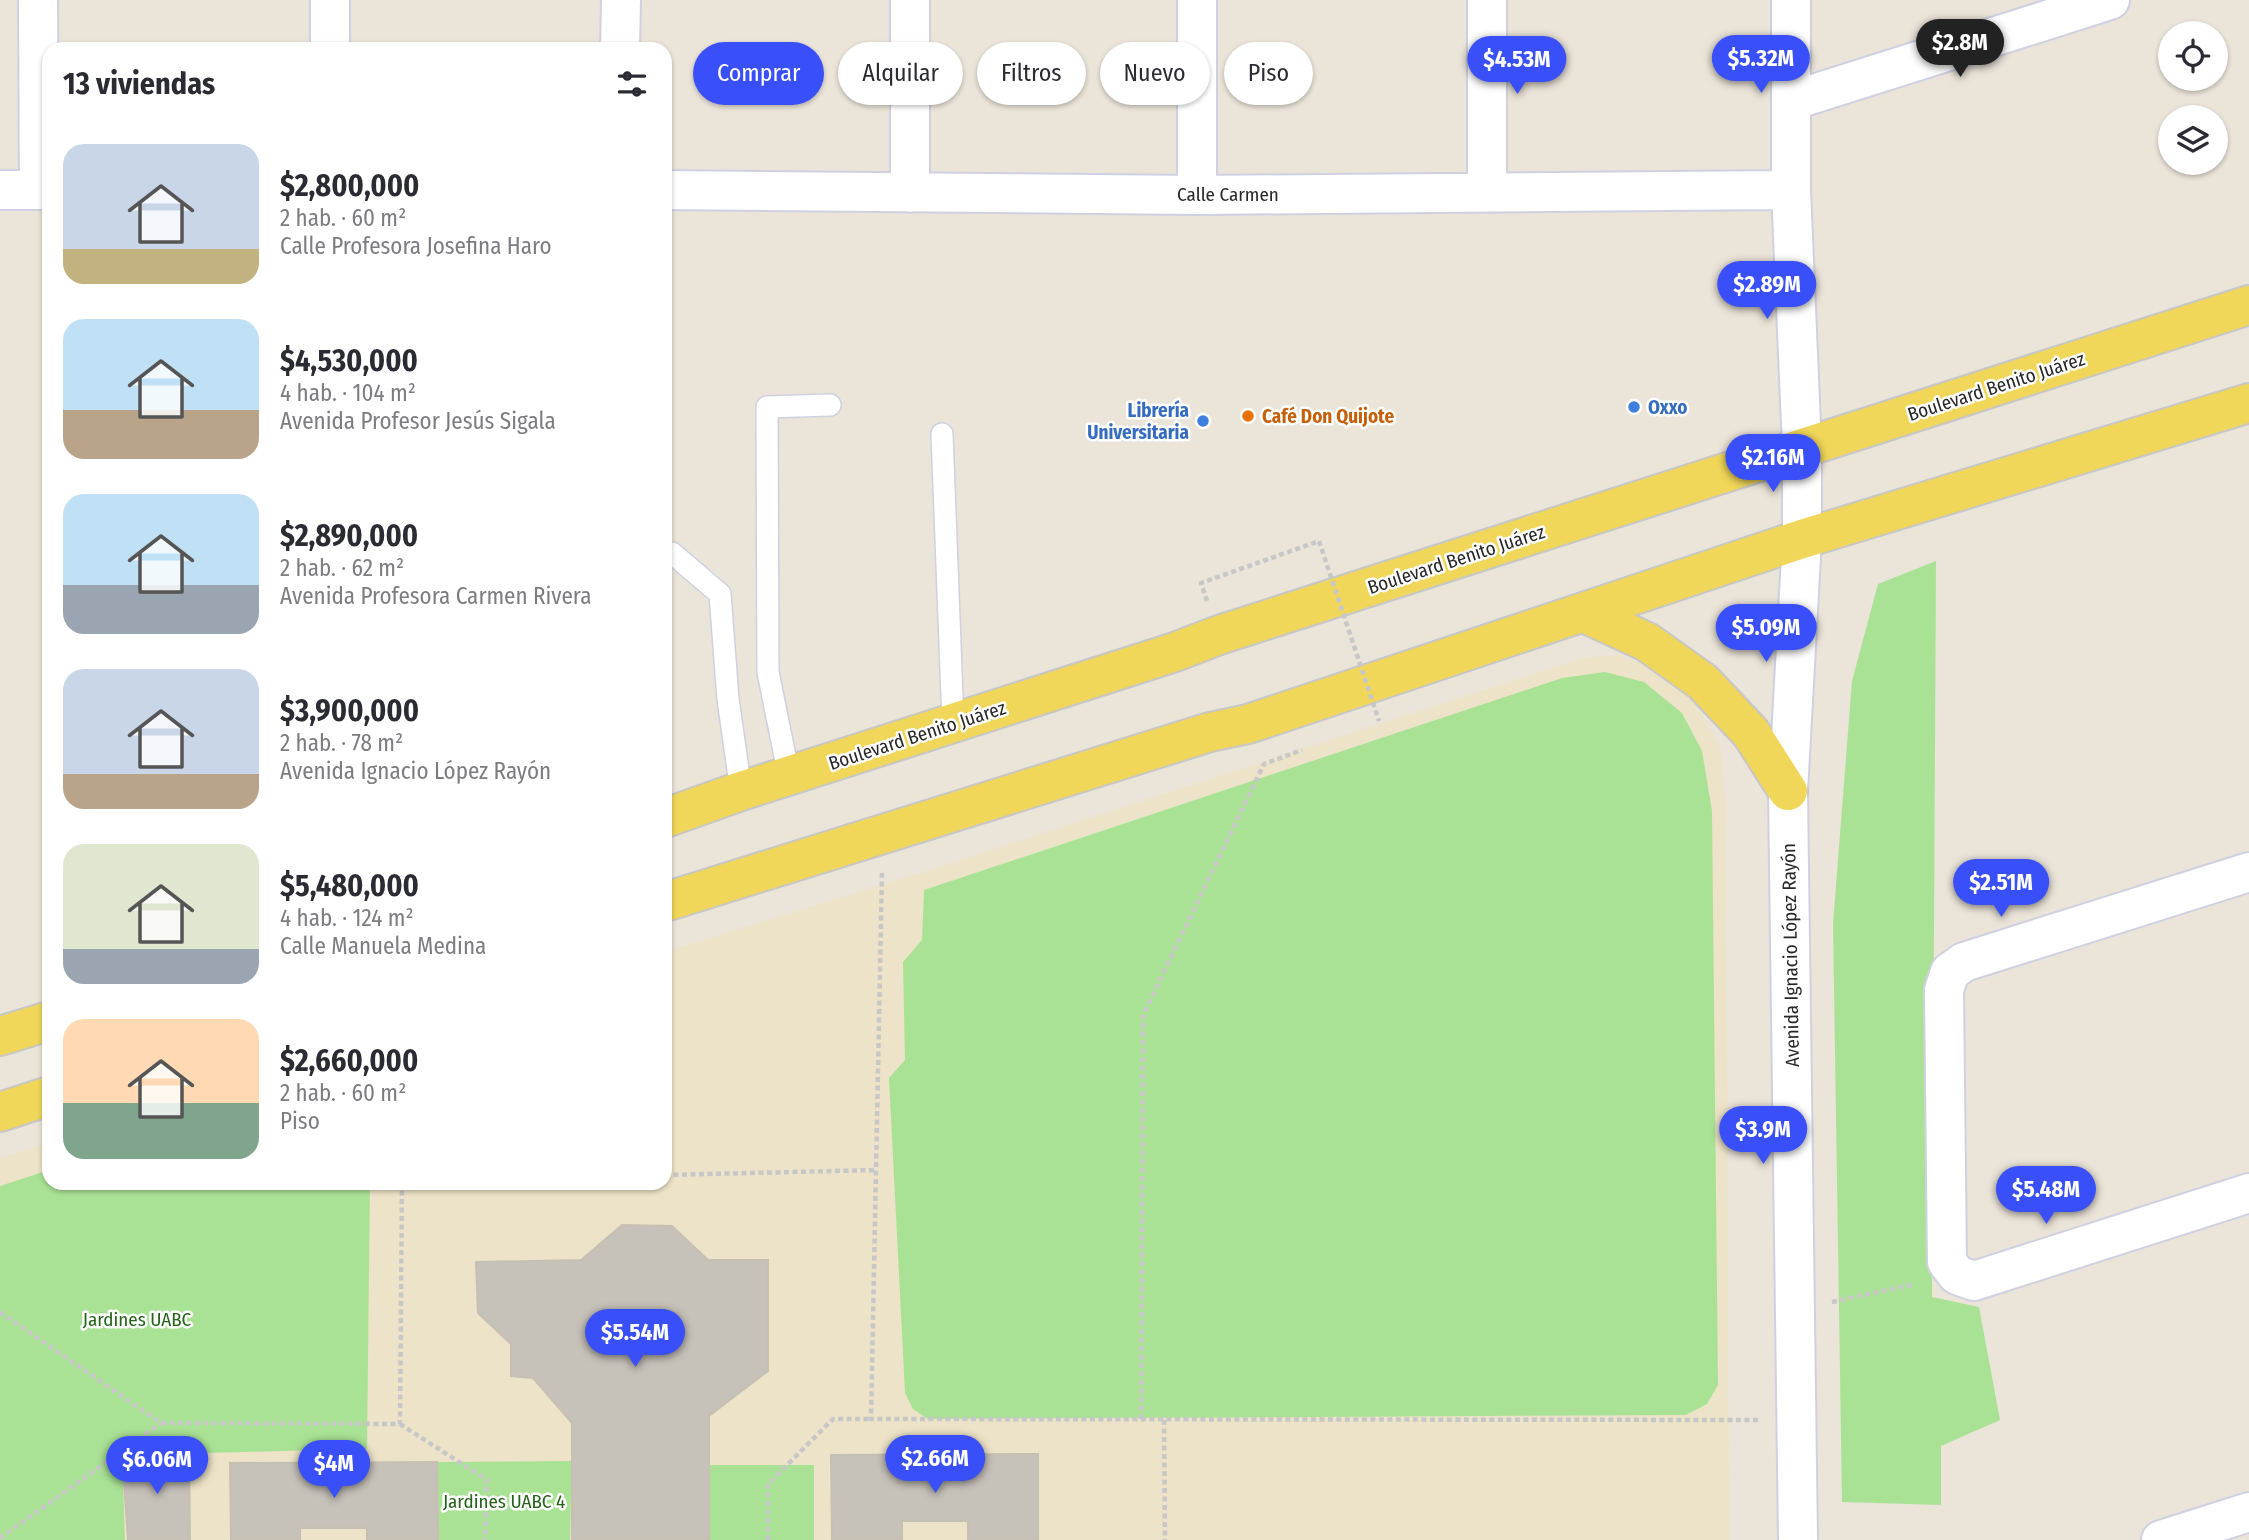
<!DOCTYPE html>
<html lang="es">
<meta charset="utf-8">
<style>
body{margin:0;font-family:"Fira Sans Condensed",sans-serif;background:#f2f2f3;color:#2b2b33;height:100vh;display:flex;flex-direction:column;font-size:26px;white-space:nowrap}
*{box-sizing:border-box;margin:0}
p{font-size:23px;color:#7c7c81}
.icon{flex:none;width:38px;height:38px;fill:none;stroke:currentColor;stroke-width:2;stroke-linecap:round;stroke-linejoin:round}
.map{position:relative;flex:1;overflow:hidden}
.details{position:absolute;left:42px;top:42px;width:630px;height:1148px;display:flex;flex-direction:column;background:#fff;border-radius:21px;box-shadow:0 2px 5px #0004}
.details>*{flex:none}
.top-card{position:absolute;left:693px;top:42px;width:665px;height:63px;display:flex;gap:14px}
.controls{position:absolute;left:2158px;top:21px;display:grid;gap:14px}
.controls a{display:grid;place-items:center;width:70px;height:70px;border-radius:50%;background:#fff;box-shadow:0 2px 5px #0004;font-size:35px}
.price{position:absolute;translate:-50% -60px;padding:0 16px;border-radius:24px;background:#384ff9;color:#fff;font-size:23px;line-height:46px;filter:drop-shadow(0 2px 4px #0008)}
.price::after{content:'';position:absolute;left:50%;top:42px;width:21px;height:16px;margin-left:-10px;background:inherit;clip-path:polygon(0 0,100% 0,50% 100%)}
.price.current{background:#222;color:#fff}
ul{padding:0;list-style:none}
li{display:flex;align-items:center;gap:21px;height:175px;padding:0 21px}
li span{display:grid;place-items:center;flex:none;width:196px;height:140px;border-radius:21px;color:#555}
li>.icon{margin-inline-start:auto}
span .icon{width:84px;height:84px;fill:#fffc;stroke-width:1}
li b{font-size:30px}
h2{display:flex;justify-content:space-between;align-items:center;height:84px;padding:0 21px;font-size:30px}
.tag{padding:0 24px;border-radius:32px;background:#fff;box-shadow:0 2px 5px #0004;font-size:24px;line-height:63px}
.tag.current{background:#384ff9;color:#fff}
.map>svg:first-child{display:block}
.education{fill:#ede3c8}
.green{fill:#aae295}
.building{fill:#c6c1b9;stroke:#c6c0b3;stroke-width:2}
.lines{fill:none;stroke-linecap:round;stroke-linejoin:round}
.service-casing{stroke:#cfd1e1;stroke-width:24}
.minor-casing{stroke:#cfd1e1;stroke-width:42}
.tertiary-casing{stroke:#cfd1e1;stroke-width:42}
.primary-casing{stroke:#c7c7c7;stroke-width:42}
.path{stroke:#c7c7c7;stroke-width:4.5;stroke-dasharray:5 3.5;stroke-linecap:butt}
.service{stroke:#fff;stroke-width:21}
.minor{stroke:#fff;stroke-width:38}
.tertiary{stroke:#fff;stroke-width:38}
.primary{stroke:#f0d659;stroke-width:38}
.path-bridge{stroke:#c7c7c7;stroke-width:4.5;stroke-dasharray:5 3.5;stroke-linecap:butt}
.shop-dot{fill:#3f7fe0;stroke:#fff;stroke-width:2.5}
.food-dot{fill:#e8710a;stroke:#fff;stroke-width:2.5}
.labels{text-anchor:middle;stroke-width:5;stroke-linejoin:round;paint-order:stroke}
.street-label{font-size:19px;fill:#282828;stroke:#fff}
.shop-label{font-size:19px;font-weight:bold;fill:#366cbe;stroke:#fff;text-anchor:start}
.food-label{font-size:19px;font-weight:bold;fill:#c56008;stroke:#fff;text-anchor:start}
.park-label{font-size:19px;fill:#246419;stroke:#fff}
</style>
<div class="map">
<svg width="2249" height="1540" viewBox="0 0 2249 1540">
<rect width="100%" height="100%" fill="#ebe4d9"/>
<path class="education" d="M1618 655 1661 671 1694 702 1720 747 1726 805 1729 1540H0V1158L49 1143V1183H665V952L939 867 1583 658Z"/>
<path class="green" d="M1936 561 1932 1297 1979 1307 2000 1420 1941 1446V1505L1842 1502 1833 924 1852 681 1878 584Z
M1605 672 1644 682 1682 713 1702 751 1712 811 1718 1385 1707 1404 1686 1415 928 1419 913 1409 905 1393 889 1078 905 1060 903 962 922 940 924 890 1562 678Z
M49 1170V1183H370L367 1449 122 1455 125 1540H0V1186Z
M572 1461 570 1540H438L437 1462Z
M709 1465H814V1540H710Z"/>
<path class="building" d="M622 1225 672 1226 708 1260H768V1371L709 1416V1540H572V1423L533 1378 511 1376V1344L478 1313 476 1262 581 1260Z
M189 1453 190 1540H128L122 1455Z
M1038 1454V1540H968V1521H902V1540H832L831 1455Z
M437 1462 438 1540H367V1528H300V1540H231L230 1463Z"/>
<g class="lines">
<defs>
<path id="service" d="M942 434 953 723
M672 553 720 594 728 699 741 791
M789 776 768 672 767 407 830 405"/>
<path id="minor" d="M38 0 39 190
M330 0V49
M1197 0V195
M1791 0V190L1802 448
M620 49 621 0
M1791 101 2110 0
M0 190H49
M665 190 1197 195 1791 190
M910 193V0
M1487 193V0
M2249 872 1964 962 1950 972 1944 990 1947 1262 1957 1275 1974 1281 2249 1193
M2161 1540 2249 1512"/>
<path id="tertiary" d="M1798 1540 1788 791 1802 539V448"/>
<path id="primary" d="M1584 613 1647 642 1703 682 1751 733 1788 791
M665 818 741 791 1175 652 1219 635 2249 305
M665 902 1210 732 1248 724 1802 539 2249 403
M0 1036 49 1021
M0 1112 49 1096"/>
</defs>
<use href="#service" class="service-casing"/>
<use href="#minor" class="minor-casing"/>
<use href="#tertiary" class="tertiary-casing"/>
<use href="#primary" class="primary-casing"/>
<path class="path" d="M1207 601 1201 583 1319 541
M882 873 871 1419 1758 1420
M665 1175 876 1170
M1832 1302 1915 1284
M0 1312 161 1423 400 1424 402 1183
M1141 1419 1143 1015 1264 764 1302 750
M1164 1420 1165 1540
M400 1424 487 1480 485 1540
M0 1538 161 1423
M768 1540V1484L833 1419H871"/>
<use href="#service" class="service"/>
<use href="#minor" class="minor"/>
<use href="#tertiary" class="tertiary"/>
<use href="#primary" class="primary"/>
<path class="path-bridge" d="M1319 541 1379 721"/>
</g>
<g class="shop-dot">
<circle cx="1634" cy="407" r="7"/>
<circle cx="1203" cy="421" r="7"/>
</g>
<circle class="food-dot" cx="1248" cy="416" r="7"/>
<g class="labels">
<g class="street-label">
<text x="1228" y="201">Calle Carmen</text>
<text transform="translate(1996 386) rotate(-18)" y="7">Boulevard Benito Juárez</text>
<text transform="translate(1456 559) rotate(-18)" y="7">Boulevard Benito Juárez</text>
<text transform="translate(917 735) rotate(-18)" y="7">Boulevard Benito Juárez</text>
<text transform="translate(1790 955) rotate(-91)" y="7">Avenida Ignacio López Rayón</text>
</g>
<g class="shop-label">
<text x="1648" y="414">Oxxo</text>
<text x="1189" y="417" text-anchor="end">Librería<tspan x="1189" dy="22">Universitaria</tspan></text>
</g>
<g class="food-label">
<text x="1262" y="423">Café Don Quijote</text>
</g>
<g class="park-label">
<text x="137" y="1326">Jardines UABC</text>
<text x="504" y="1508">Jardines UABC 4</text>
</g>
</g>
</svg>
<div class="controls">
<a><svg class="icon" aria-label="locate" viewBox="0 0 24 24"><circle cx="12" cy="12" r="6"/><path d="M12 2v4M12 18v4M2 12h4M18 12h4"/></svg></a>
<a><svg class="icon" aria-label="layers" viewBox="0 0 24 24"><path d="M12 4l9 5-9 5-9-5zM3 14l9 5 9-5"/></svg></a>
</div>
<b class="price current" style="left:1960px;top:79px">$2.8M</b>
<b class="price" style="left:1761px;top:95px">$5.32M</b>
<b class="price" style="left:1517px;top:96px">$4.53M</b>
<b class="price" style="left:1767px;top:321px">$2.89M</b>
<b class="price" style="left:1773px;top:494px">$2.16M</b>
<b class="price" style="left:1766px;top:664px">$5.09M</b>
<b class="price" style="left:2001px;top:919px">$2.51M</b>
<b class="price" style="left:1763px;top:1166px">$3.9M</b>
<b class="price" style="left:2046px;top:1226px">$5.48M</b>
<b class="price" style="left:635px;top:1369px">$5.54M</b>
<b class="price" style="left:935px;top:1495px">$2.66M</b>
<b class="price" style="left:157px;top:1496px">$6.06M</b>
<b class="price" style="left:334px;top:1500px">$4M</b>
<div class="top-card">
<a class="tag current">Comprar</a>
<a class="tag">Alquilar</a>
<a class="tag">Filtros</a>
<a class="tag">Nuevo</a>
<a class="tag">Piso</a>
</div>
<section class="details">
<h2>13 viviendas<svg class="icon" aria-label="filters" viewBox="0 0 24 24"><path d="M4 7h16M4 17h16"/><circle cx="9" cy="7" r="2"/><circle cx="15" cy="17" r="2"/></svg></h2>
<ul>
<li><span style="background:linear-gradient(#c9d6e8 75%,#c2b280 0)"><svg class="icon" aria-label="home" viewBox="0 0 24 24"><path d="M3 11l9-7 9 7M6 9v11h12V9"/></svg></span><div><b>$2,800,000</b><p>2 hab. · 60 m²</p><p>Calle Profesora Josefina Haro</p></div></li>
<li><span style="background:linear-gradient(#bfe0f5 65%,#b9a48a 0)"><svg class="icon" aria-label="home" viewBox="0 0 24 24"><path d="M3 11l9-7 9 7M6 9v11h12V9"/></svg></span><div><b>$4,530,000</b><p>4 hab. · 104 m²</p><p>Avenida Profesor Jesús Sigala</p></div></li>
<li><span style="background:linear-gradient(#bfe0f5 65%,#9aa5b1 0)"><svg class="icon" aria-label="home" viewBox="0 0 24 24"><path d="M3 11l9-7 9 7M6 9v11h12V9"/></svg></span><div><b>$2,890,000</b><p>2 hab. · 62 m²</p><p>Avenida Profesora Carmen Rivera</p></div></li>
<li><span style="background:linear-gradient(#c9d6e8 75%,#b9a48a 0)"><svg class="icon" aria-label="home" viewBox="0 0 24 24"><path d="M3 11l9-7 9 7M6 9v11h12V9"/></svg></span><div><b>$3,900,000</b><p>2 hab. · 78 m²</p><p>Avenida Ignacio López Rayón</p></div></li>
<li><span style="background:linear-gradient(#dfe7d0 75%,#9aa5b1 0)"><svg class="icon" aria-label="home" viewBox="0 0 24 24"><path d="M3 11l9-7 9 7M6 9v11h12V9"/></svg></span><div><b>$5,480,000</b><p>4 hab. · 124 m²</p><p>Calle Manuela Medina</p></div></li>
<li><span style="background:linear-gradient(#ffd9b3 60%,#7fa58c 0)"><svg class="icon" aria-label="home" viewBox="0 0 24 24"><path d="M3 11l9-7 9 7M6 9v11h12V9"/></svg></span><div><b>$2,660,000</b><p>2 hab. · 60 m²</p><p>Piso</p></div></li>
</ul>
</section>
</div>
